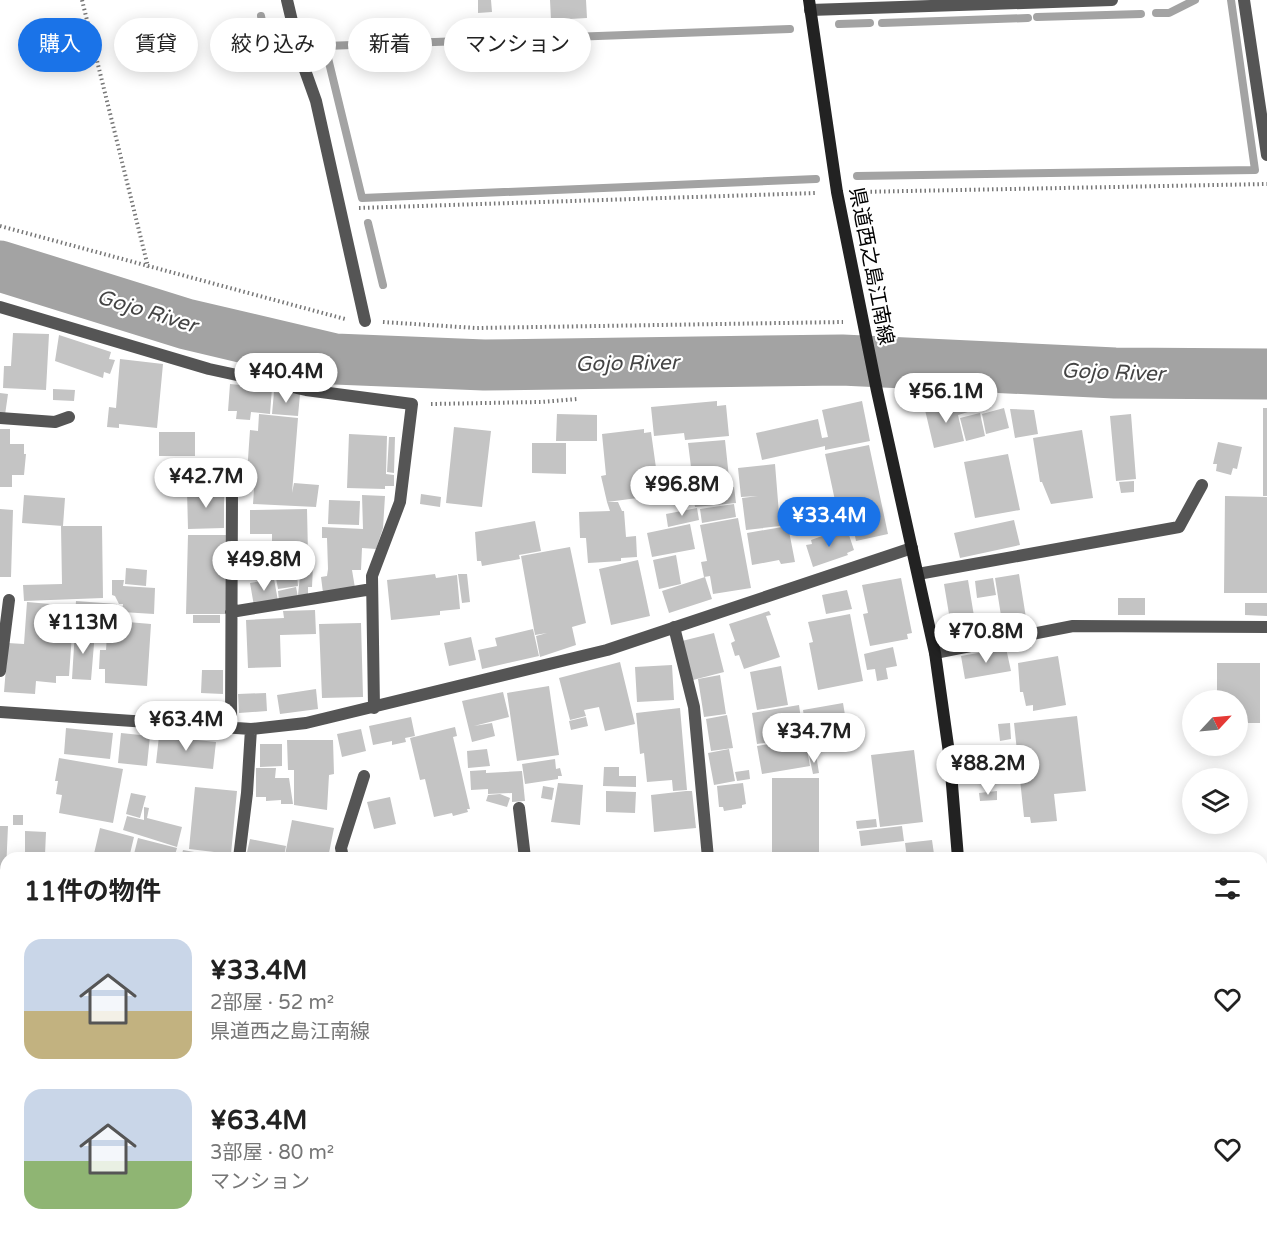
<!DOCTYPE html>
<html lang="ja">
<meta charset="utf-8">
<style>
body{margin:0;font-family:"Varela Round","Noto Sans JP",sans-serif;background:#f6f6f6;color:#222;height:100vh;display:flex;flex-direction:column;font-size:22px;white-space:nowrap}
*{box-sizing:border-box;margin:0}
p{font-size:20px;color:#767676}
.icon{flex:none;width:33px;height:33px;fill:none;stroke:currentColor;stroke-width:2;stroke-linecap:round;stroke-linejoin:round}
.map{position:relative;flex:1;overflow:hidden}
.side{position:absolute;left:0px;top:852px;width:1268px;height:384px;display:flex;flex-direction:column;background:#fff;border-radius:18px 18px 0 0;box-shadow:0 3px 15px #0003}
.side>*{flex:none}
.hud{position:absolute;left:18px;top:18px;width:600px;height:54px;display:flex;gap:12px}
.needle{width:39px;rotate:64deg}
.fabs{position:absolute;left:1182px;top:690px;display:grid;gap:12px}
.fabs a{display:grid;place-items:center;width:66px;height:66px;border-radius:50%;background:#fff;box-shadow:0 3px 15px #0003;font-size:30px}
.price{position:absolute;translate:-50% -51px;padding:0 14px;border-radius:21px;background:#fff;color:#222;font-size:20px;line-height:39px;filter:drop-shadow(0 2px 3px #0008)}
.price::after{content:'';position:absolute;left:50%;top:36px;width:18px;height:14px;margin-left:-9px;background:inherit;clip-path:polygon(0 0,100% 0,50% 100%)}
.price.current{background:#1a73e8;color:#fff}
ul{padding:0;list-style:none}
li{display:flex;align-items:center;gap:18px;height:150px;padding:0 24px}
li span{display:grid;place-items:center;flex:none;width:168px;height:120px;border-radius:18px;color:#555}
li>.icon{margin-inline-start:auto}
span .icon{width:72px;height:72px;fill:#fffc;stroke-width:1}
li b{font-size:26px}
h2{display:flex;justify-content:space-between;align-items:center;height:72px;padding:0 24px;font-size:26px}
.tag{padding:0 21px;border-radius:27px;background:#fff;box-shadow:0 3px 15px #0003;font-size:21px;line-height:54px}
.tag.current{background:#1a73e8;color:#fff}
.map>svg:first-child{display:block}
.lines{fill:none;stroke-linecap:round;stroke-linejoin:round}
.stream{stroke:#a3a3a3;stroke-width:8}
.river{stroke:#a3a3a3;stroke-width:51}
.building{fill:#c4c4c4}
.path{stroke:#777;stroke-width:4;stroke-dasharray:1.5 3;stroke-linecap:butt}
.lane{stroke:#555;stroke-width:12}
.street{stroke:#555;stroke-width:12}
.secondary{stroke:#222;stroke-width:12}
.labels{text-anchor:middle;stroke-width:4.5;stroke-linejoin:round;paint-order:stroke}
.street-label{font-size:20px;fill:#000;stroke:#fff}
.water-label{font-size:21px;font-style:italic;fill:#444;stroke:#fff}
</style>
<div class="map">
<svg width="1267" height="1236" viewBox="0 0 1267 1236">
<rect width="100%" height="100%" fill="#fff"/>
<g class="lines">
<path class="stream" d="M1156 13H1169L1195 0
M261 16 268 50
M1037 17 1141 14
M882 23 1028 18
M839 24 870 23
M790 29 325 46 362 198 816 179
M857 176 1255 170 1231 0
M368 223 383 285
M1262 1167H1267
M79 1236V1230
M546 1236V1230"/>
<path class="river" d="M0 266 186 324 335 359 484 365 842 360 1115 373 1267 374"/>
</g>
<path class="building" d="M478 0H491L492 12 478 13Z
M550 0H586L587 18 551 20Z
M13 333 49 334 46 390 3 388 4 366H11Z
M59 335 111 352 109 359 115 360 110 374 104 372 103 378 55 361Z
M120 359 163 364 157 428 119 424V428L107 427 109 407 116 408Z
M230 384 272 388 270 414 251 412 250 420 236 419 237 411H228Z
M53 389 75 390 74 401 53 400Z
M274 392 300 394 298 416 272 414Z
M0 393 8 394 5 415 0 414Z
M965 400 968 412 958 415 964 441 934 448 925 410Z
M717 401V406L726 405 729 436 685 440 684 433 654 436 651 407Z
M862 401 870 441 825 450V446L762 460 756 433 818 419 822 438 828 437 822 410Z
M1004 408 1009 428 986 434 982 414Z
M1263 408H1267V496H1263Z
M1010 409 1034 410 1038 434 1015 438Z
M980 413 985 436 966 441 960 418Z
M259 414 298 418 292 493 294 483 319 485 316 507 253 504 254 489 246 488 250 430 258 431Z
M557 414 597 415V441H556Z
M1131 414 1136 479 1116 481 1110 416Z
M454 427 491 431 482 507 446 503Z
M0 429H10V444H24V454H26L24 475H12V487H0Z
M644 429V433L651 432 657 475 650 476 653 496 607 502 601 476 606 475 602 434Z
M1082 430 1093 498 1051 504 1042 482H1040L1033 438Z
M159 432H195V456H159Z
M349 434 387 436 386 474 394 475V486H385V489L347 488Z
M389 437H395L394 473 387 472Z
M725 440 730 487H734L736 503 695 507 693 493H689L687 475H692L688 443Z
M1218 442 1242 447 1237 469 1233 468 1231 475 1216 471 1217 464H1213Z
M532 443H566V474L532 473Z
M869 445 888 534 856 541 851 517 839 519 825 454Z
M1008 454 1020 510 975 518 964 462Z
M775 464 780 526 746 530 742 498 758 496 741 497 738 468Z
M1134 481V492L1121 493 1119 482Z
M187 490H224V528L188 529Z
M421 494 441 497 440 507 420 504Z
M24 495 65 498 63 526 22 523Z
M362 495 385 496 383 528 376 549 362 548 361 570H352L355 588 323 593 321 577 327 576 328 569 327 538H322V527L363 529Z
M1225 496 1267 497V593H1224Z
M329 500 360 501 359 525 328 524Z
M607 502H618L622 511H624L626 537 636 536 637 557 621 558V561L588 563 586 538H580L579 512 610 511Z
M734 504 736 517 702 523 700 509Z
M697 508 699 520 668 527 666 514Z
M0 509 13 510 11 577H0Z
M307 509 308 554 272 555V534H250V510Z
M738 518 751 588 713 594 710 576 704 577 701 562 707 561 700 525Z
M1014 520 1020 545 960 558 954 533Z
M535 521 541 551 519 555 520 559 482 566 481 561H477L475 532Z
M690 524 695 549 652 557 647 533Z
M61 526H102L103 598 24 601 23 585 62 584Z
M788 526 795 562 781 564 779 560 752 565 747 533Z
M839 530 841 535 848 532 854 550 847 553 848 555 813 567 806 545 812 544 811 540Z
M188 535H228L229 614H186Z
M570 547 586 623 572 627 576 645 540 657 536 636 547 633 535 635 521 556Z
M676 555 681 584 659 589 653 560Z
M638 560 650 616 611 625 599 569Z
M301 566H313L312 587H308V596L298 595Z
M126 568 147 570 146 586 125 584Z
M435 574 436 578 457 575 460 609 440 611V615L391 620 387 580Z
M458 574H467L470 602 462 603Z
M1019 574 1027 624 1003 628 995 578Z
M297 575 298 586 278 589 276 578Z
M705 577 712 599 669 613 662 591Z
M901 578 912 633 907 634 908 639 870 646 863 614 868 613 862 585Z
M993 578 996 595 977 598 975 581Z
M274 579 278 601 254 606 250 583Z
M112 580H124L123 586 155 588 154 614 122 612 123 604H119L115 596 112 595Z
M968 580 977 634 953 638 944 584Z
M296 587 298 597 279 601 278 591Z
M847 590 852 609 826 614 822 595Z
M1118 598H1145V615H1118Z
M76 601 117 604 116 621 151 624 147 686 105 683V669H99L100 650H106L108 620 106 629 74 627Z
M27 602 74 606 69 676H56V683L36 681 35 694 4 692 8 643 24 644Z
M1245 603H1267V616L1245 615Z
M315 610 316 634 280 635 281 667 248 668 246 620 284 618 283 611Z
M769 611 771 615 766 616 780 657 744 669 739 655 735 656 731 643 735 641 729 624Z
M850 614 863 681 818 690 809 643 813 642 808 622Z
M193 615H220V623H193Z
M361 623 363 697 322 698 319 624Z
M533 629 539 656 482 669 478 650 497 646 495 638Z
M75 630 95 632 91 680 72 679Z
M714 633 724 672 693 680 682 641Z
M471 637 476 660 449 666 444 643Z
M893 647 897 666 886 668 888 679 877 681 875 669 867 670 864 654Z
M1006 648 1011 671 965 679 961 656Z
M1058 656 1066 705 1033 711V705L1026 706 1023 692H1020L1018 663Z
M620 662 635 724 605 731 599 707 584 710 586 716 570 720 559 678Z
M1217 663H1260V723H1238V700H1217Z
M672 665 674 700 637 702 635 667Z
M781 666 788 705 757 710 750 672Z
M202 670H223V694L201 693Z
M720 675 726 714 704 717 698 679Z
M549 686 559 755 517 761 507 693Z
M316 689 318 709 280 714 277 695Z
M503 692 509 717 474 726 492 723 495 736 472 742 462 701Z
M266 693 267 711 239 713 238 694Z
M843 703 850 745 809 752 803 710Z
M799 705 803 733 788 735 789 739 757 744 752 713Z
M680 708 687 790 673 791 672 780 647 782 644 753 640 754 636 713Z
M727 715 733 748 711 751 706 719Z
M1077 716 1086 791 1054 794 1057 821 1031 823 1030 817H1024L1014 723Z
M411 717 415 736 405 738 406 742 392 745V741L373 745 369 726Z
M586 717 588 726 571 730 569 721Z
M1010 723 1011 739 1000 741 998 724Z
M455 727 457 736 453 737 470 809H467L468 812 453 816 452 813 434 817 425 779 420 780 410 738Z
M66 728 113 733 110 759 64 754Z
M361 729 366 751 342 757 337 734Z
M121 733 150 736 147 766 118 763Z
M159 736 216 742 213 769 156 763Z
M805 738 810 766 762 774 757 746Z
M287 740H333L334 774 329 775 327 810 294 805V770H288Z
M260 744H282V766L260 767Z
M487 749 490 766 468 768 467 751Z
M729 749 735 781 714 785 708 753Z
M914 750 923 822 880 827 871 755Z
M816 754 819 773 813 774 809 755Z
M59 758 123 769 113 823 59 813 62 795 56 794 58 781H55Z
M555 759 556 769 560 768 562 776H558V779L525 784 522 764Z
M604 767H619V776H636V787L603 786Z
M256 768H276L275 778H289L293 804H281V800L266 801V797H256Z
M486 770V773L522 771 525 801 512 802V793L488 794V789L471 790 470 771Z
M749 770 750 779 737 781 735 772Z
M772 778H819V858H772Z
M558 783 583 785 580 825 551 822Z
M743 783 746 804 742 805V808L724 811 723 807H719L717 786Z
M543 786 554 788 552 800 541 798Z
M195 787 237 791 231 854 189 849Z
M606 791 636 792 635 813 606 812Z
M686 791H692L696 828 654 832 651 795Z
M997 791V800L980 801 979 793Z
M131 793 146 796 140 818 126 814Z
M500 794 510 798 507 807 486 801 488 795Z
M390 797 396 824 374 829 367 802Z
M144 807 149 808 147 818 182 827 177 847 123 830 127 816 144 820Z
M13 815H23V825H13Z
M876 819 877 827 857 829 856 821Z
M292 820 334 828 328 858 285 855Z
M0 826H8L6 871H0Z
M902 826 904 841 861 846 859 831Z
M100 828 134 837 129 858H93Z
M25 831 46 832 45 855 25 854Z
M138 838 177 848 174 858H133Z
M250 839 286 846 284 856 289 858 246 857Z
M932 840 934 854 907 858 905 843Z
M183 850 217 856 216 858H181Z
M1262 903H1267V1099H1262Z
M0 954H3L6 1002H0Z
M1090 1230 1143 1231V1236H1090Z"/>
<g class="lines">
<path class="path" d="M82 0 148 267
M857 192 1267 184
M359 208 816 193
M0 226 345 319
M383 322 476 328 843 322
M431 404 541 402 577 399
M67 1236V1230
M89 1236V1230"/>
<path class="lane" d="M0 418 55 422 69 417
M918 574 1179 527 1202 485
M0 671 9 600
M519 808 525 858
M343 858 341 848 364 776"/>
<path class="street" d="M287 0 301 59 316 101 365 321
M1244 0 1267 155
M810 10 1112 0
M0 307 209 369 306 390 412 404 400 502 372 576 374 708
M231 612 372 589
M674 627 694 707 708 858
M935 653 1073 626 1267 627
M0 712 251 729 306 723 607 650 912 548
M231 727 232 495
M239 858 247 793 251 729
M1262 871H1267
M0 885H6
M1262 1147H1267
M531 1236V1230"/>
<path class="secondary" d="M809 0 837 192 877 391 935 653 950 760 958 858
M0 1143H6
M970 1230V1236"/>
</g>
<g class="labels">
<g class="street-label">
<text transform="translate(872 266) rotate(79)" y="7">県道西之島江南線</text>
</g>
<g class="water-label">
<text transform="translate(147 311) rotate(17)" y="7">Gojo River</text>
<text transform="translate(627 363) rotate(-1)" y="7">Gojo River</text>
<text transform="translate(1113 372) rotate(2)" y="7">Gojo River</text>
</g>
</g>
</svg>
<div class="fabs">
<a><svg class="needle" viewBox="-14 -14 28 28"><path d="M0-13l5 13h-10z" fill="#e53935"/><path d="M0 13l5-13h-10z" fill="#767676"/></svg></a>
<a><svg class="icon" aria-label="layers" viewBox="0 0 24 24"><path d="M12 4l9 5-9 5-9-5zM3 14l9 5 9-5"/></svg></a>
</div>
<b class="price" style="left:286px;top:404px">¥40.4M</b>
<b class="price" style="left:946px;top:424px">¥56.1M</b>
<b class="price" style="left:206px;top:509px">¥42.7M</b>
<b class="price" style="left:682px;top:517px">¥96.8M</b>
<b class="price current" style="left:829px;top:548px">¥33.4M</b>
<b class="price" style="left:264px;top:592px">¥49.8M</b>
<b class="price" style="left:83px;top:655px">¥113M</b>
<b class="price" style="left:986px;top:664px">¥70.8M</b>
<b class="price" style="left:186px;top:752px">¥63.4M</b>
<b class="price" style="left:814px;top:764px">¥34.7M</b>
<b class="price" style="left:988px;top:796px">¥88.2M</b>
<div class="hud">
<a class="tag current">購入</a>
<a class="tag">賃貸</a>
<a class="tag">絞り込み</a>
<a class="tag">新着</a>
<a class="tag">マンション</a>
</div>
<section class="side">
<h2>11件の物件<svg class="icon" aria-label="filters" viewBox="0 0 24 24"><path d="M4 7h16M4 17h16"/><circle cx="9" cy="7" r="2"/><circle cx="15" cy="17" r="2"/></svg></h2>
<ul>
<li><span style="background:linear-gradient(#c9d6e8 60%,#c2b280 0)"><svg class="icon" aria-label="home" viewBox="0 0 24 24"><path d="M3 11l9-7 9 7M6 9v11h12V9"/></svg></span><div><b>¥33.4M</b><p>2部屋 · 52 m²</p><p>県道西之島江南線</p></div><svg class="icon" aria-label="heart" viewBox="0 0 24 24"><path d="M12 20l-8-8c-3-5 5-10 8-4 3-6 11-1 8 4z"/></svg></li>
<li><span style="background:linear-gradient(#c9d6e8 60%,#8fb573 0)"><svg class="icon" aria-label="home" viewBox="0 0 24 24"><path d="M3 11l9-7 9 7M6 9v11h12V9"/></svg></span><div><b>¥63.4M</b><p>3部屋 · 80 m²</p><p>マンション</p></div><svg class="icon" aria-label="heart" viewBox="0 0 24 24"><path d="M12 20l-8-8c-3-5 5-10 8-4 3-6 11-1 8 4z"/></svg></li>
</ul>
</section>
</div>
